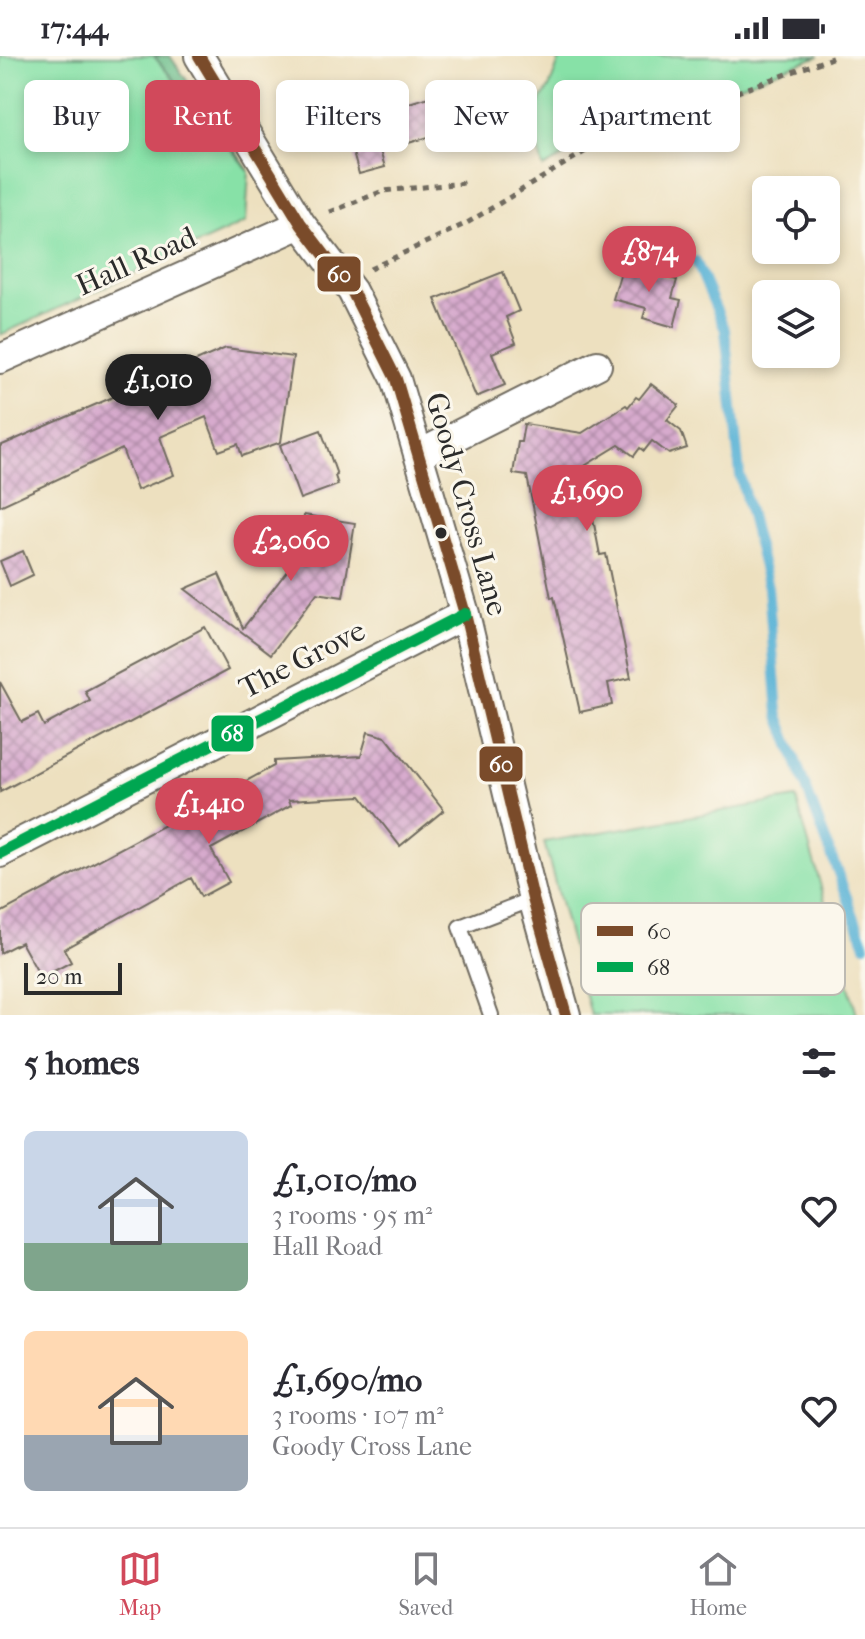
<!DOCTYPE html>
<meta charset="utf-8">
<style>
body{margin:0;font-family:"IM FELL French Canon",serif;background:#f7f7f7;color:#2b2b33;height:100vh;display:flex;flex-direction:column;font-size:30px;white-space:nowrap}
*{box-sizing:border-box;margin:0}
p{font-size:26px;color:#7c7c81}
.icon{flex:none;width:44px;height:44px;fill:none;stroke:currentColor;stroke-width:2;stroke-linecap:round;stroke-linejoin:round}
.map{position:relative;height:959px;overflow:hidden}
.sheet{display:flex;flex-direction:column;background:#fff;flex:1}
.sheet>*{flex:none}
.top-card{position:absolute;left:24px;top:24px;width:818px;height:72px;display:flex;gap:16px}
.tools{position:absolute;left:752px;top:120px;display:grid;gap:16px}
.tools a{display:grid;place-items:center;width:88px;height:88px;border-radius:12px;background:#fff;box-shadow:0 4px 12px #0003;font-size:40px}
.scale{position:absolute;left:24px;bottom:20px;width:98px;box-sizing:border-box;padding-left:8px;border:4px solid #2b2b2b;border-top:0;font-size:22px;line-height:28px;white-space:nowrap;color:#2b2b2b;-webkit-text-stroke:6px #fbf7ec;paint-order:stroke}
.price{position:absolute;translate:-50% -68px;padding:0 18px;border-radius:28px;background:#d1495b;color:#fff;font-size:26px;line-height:52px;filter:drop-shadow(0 2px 4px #0008)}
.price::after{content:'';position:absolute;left:50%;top:48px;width:24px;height:18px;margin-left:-12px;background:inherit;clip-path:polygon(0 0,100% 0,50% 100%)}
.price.on{background:#222;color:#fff}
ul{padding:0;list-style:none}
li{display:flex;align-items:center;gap:24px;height:200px;padding:0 24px}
li span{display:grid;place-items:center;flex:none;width:224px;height:160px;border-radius:12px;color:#555}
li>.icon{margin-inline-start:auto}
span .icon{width:96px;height:96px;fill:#fffc;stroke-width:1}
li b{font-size:34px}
h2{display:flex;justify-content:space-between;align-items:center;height:96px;padding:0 24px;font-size:34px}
.tag{padding:0 28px;border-radius:12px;background:#fff;box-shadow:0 4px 12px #0003;font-size:28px;line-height:72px}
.tag.on{background:#d1495b;color:#fff}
.status{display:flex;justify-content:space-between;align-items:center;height:56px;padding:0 40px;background:#fff;direction:ltr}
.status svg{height:22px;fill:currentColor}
.dock{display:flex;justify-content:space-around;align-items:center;height:112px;border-top:2px solid #e1e1e2;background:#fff;font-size:22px;color:#7c7c81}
.dock a{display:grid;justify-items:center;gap:4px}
.dock .on{color:#d1495b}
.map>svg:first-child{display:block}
.grass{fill:#87e1a7;stroke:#598669;stroke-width:2}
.forest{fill:url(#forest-firs);stroke:#4c755c;stroke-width:2}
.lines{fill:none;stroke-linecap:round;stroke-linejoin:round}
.stream{stroke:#59b2d6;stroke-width:10}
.building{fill:url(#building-cross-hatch)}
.lane-casing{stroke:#6f6a5f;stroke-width:18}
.street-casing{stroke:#6f6a5f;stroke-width:32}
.path{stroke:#6f6a5f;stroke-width:5;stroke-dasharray:6 6;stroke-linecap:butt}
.lane{stroke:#fff;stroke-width:14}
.street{stroke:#fff;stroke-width:28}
.bus-1-casing{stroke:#fbf7ec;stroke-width:18}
.bus-2-casing{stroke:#fbf7ec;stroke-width:18}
.bus-1{stroke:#7a4b2a;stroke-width:12}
.bus-2{stroke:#00a651;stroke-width:12}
.bus-dot{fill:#2b2b2b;stroke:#fbf7ec;stroke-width:3}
.labels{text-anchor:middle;stroke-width:6;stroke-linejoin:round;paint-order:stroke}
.street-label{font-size:30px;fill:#2b2b2b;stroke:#fbf7ec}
.key{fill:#fbf7ec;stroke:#bdbab2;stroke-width:2}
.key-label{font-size:22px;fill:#2b2b2b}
.line-badge{stroke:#fbf7ec;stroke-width:3}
.badge-label{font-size:22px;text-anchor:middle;font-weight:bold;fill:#fff}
</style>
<div class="status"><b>17:44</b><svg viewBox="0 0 49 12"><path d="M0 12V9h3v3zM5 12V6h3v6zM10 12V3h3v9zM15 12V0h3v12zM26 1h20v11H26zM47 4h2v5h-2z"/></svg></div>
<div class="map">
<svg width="865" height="959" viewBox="0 0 865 959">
<defs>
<pattern id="forest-firs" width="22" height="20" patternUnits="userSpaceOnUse" patternTransform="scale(2)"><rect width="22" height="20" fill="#6dbf8c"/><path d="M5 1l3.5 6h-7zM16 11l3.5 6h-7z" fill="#5a9b73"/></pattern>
<pattern id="building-cross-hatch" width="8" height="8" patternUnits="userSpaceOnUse" patternTransform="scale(2)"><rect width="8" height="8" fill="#d7aacd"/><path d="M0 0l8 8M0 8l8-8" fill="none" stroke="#af8ba7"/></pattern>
</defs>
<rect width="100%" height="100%" fill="#fbf7ec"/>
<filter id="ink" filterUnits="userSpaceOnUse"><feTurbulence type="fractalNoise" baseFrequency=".0125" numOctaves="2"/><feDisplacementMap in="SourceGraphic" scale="16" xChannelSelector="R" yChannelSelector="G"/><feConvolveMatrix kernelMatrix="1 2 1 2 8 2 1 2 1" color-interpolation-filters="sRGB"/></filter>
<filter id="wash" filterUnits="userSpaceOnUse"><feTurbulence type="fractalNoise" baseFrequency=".006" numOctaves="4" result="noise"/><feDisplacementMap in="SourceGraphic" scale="32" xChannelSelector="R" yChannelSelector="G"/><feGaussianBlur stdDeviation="1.8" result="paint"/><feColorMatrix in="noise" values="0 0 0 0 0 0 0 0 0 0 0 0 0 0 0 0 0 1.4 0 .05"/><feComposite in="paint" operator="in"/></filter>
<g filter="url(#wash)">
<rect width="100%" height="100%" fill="#ede0bf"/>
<path class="grass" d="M0 0H154L249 115 246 166 0 279Z
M561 0H819L602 80 543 112 530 61 549 32Z
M796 742 857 959H590L544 786Z"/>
<path class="forest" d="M154 0H170L249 115Z"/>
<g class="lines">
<path class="stream" d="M696 205 725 274 740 419 768 531 778 657 865 889"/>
</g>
<g id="blocks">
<path class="building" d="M429 41 437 69 430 71 432 80 402 89 392 52Z
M374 76 385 111 359 118 349 83Z
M623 209 677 224 672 242 681 244 674 271 643 262 646 252 613 243Z
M503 216 519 255 506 261 516 287 492 297 505 329 476 341 435 243Z
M226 292 293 301 281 386 242 400 238 388 219 395 206 361 160 381 174 419 137 434 122 393 0 450V390Z
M651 328 679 349 667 364 681 375 687 392 669 398 652 385 644 395 640 392 634 400 619 389 583 411 600 499 606 498 631 622 608 627 612 649 580 656 554 541 551 542 527 420 513 418 518 386H521L524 368 582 377 626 349 628 351 636 341 639 343Z
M321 374 337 419 335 420 338 429 300 443 280 389Z
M304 459 355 467 343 541 317 537 271 598 185 533 219 518 243 572 297 502Z
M23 495 33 519 10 530 0 505Z
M205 571 228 614 0 736V626L22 666 38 658 44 670 90 645 85 635Z
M368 676 386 681 444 754 400 790 361 740 289 744 291 749 211 793 229 826 201 841 191 822 64 893 71 906 41 922 21 886 0 897V857L274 710V705L361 700Z"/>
</g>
</g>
<g filter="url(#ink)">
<use href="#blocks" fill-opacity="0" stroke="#6f6a5f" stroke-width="2"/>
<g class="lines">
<defs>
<path id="lane" d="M491 959 460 871 533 843"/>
<path id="street" d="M199 0 301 168 352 235 396 323 465 558 533 843 566 959
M0 303 301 168
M418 399 597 309
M0 797 465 558"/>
</defs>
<use href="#lane" class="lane-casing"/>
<use href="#street" class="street-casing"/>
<path class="path" d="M330 156 383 135 464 127
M370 213 467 167 604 84 837 0"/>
<use href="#lane" class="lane"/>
<use href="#street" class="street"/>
<defs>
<path id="bus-1" d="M199 0 301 168 352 235 396 323 465 558 533 843 566 959"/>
<path id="bus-2" d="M0 797 465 558"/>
</defs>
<use href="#bus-1" class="bus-1-casing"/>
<use href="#bus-2" class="bus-2-casing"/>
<use href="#bus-1" class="bus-1"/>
<use href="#bus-2" class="bus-2"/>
</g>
</g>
<circle class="bus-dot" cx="441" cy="477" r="7"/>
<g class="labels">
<g class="street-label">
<text transform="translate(136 205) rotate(-24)" y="10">Hall Road</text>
<text transform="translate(467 448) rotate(74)" y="10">Goody Cross Lane</text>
<text transform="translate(302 603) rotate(-27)" y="10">The Grove</text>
</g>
</g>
<rect x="581" y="847" width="264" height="92" rx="12" class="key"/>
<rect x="597" y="870" width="36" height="10" fill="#7a4b2a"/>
<rect x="597" y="906" width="36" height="10" fill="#00a651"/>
<g class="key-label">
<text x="647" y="883">60</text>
<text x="647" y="919">68</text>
</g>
<g class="line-badge">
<rect x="316" y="199" width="46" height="38" rx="8" fill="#7a4b2a"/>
<rect x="210" y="658" width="45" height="39" rx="8" fill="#00a651"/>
<rect x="478" y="689" width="46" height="38" rx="8" fill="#7a4b2a"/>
</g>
<g class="badge-label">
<text x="339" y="226">60</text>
<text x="232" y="685">68</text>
<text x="501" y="716">60</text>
</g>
</svg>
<div class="tools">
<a><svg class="icon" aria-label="locate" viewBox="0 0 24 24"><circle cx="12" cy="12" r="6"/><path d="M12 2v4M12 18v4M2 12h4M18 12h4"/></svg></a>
<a><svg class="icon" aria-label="layers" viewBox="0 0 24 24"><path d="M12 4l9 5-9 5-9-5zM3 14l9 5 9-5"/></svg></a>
</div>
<div class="scale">20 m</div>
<b class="price" style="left:649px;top:238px">£874</b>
<b class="price on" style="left:158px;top:366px">£1,010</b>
<b class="price" style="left:587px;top:477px">£1,690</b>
<b class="price" style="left:291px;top:527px">£2,060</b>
<b class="price" style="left:209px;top:790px">£1,410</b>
<div class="top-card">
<a class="tag">Buy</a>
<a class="tag on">Rent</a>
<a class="tag">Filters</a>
<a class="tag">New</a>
<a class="tag">Apartment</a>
</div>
</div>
<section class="sheet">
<h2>5 homes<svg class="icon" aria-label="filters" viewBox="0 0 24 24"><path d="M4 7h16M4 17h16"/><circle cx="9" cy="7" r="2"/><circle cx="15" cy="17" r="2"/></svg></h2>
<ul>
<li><span style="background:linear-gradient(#c9d6e8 70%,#7fa58c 0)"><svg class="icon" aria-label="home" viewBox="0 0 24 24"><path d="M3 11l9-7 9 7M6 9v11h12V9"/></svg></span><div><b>£1,010/mo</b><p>3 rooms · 95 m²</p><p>Hall Road</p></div><svg class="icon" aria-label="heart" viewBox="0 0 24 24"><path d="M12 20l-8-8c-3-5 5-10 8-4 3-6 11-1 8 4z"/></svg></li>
<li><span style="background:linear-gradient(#ffd9b3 65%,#9aa5b1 0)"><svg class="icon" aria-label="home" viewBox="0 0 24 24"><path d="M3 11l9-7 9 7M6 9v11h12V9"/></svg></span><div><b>£1,690/mo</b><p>3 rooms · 107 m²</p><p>Goody Cross Lane</p></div><svg class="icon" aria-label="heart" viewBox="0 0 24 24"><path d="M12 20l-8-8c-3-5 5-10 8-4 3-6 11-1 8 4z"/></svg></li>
</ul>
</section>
<nav class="dock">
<a class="on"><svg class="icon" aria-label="map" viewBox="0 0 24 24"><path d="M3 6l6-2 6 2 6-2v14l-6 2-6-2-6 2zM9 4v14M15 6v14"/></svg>Map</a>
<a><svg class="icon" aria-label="saved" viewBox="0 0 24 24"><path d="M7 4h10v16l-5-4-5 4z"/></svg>Saved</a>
<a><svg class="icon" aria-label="home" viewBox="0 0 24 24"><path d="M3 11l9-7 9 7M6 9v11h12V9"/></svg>Home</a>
</nav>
